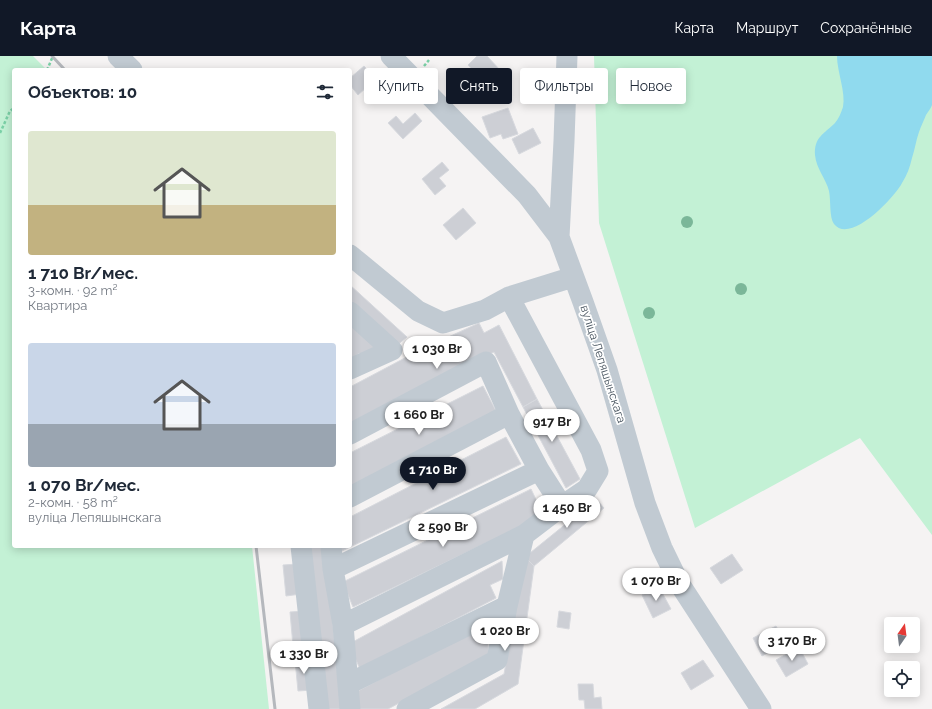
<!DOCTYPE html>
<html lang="ru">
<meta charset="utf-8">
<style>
body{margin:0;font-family:Raleway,sans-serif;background:#f6f6f7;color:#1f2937;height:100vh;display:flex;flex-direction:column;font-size:15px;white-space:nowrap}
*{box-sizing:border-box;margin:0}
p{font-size:13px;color:#747a83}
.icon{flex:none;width:22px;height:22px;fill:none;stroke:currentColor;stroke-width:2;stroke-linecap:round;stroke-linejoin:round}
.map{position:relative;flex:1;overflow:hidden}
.side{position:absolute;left:12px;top:12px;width:340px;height:480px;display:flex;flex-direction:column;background:#fff;border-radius:4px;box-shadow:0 2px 10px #0003}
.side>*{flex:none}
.banner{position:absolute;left:364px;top:12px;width:380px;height:36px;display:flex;gap:8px}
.needle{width:26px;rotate:14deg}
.tools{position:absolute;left:884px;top:561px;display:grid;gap:8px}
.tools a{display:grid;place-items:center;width:36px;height:36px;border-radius:4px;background:#fff;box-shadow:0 2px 10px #0003;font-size:20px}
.price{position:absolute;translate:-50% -34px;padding:0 9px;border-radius:14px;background:#fff;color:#222;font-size:13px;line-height:26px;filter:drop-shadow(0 1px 2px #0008)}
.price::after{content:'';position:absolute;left:50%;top:24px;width:12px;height:9px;margin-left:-6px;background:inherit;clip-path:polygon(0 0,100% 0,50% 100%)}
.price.current{background:#111827;color:#fff}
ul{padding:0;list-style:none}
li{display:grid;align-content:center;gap:8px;height:212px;padding:0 16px}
li span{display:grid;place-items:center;height:124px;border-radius:4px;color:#555}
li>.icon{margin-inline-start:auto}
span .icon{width:72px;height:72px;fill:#fffc;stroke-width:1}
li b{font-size:17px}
h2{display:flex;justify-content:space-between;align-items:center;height:48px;padding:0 16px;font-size:17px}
.pill{padding:0 14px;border-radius:4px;background:#fff;box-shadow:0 2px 10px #0003;font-size:14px;line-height:36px}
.pill.current{background:#111827;color:#fff}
header{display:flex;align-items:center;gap:24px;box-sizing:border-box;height:56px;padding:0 20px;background:#111827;color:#fff}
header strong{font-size:19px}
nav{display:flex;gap:22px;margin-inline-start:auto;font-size:14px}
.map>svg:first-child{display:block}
.green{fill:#c3f1d5}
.water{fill:#90daee}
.building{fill:#cdcfd5;stroke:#d7d9de}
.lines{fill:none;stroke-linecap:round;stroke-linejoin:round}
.path{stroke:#7ad0a6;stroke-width:2.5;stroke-dasharray:3 2;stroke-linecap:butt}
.minor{stroke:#c1cad2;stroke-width:21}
.rail{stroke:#b5b8bd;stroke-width:3}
.tree{fill:#7bb799}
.labels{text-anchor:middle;stroke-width:3.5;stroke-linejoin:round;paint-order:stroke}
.street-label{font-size:12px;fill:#4a5661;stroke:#fff}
</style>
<header>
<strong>Карта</strong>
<nav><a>Карта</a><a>Маршрут</a><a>Сохранённые</a></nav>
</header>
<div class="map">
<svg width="932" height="653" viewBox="0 0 932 653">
<rect width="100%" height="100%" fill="#f5f3f3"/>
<path class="green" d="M0 0H33L47 14H14V490H252L269 653H0Z
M594 0H932V479L860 382 695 472 599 167Z"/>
<path class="water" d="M837 0H932C932 11 932 22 932 33 932 38 932 44 932 49 931 52 928 56 926 59 924 64 921 70 919 76 916 84 915 93 912 102 910 111 907 119 902 127 895 141 850 189 834 168 829 161 831 144 829 135 826 123 816 112 815 99 814 81 824 78 835 67 839 62 841 57 843 51 846 36 837 16 837 0Z"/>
<path class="building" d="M477 0H487L500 14 486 28 468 9Z
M364 10 376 23 358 39 350 29V22Z
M508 52 518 78 503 83 501 78 490 82 482 61Z
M415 57 422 65 403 83 388 67 396 60 403 68Z
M533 72 541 87 519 98 512 83Z
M442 106 449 114 439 122 446 130 435 139 422 123Z
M463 152 476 167 456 184 443 169Z
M350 229 407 281 396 290 350 248Z
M479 267 484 277 499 269 537 343 523 351 494 296 350 369V331L420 294Z
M350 269 376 292 365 302 359 297 350 305Z
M483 330 497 357 350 433V397Z
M537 343 580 423 566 432 523 351Z
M506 381 521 408 340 496 337 490H350V461Z
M531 433 540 452 534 464 353 551 343 526Z
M590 436 604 452 534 510 525 501 583 454 577 447Z
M307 490H323L331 547 341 653H325Z
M732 498 743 514 721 528 710 512Z
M525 501 534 510 518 628 475 653H441L504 618Z
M502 505 503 523 490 529 496 542 360 613 349 588Z
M298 508 301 538 286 540 283 509Z
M659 531 671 553 653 562 642 539Z
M304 555 307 588 293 590 290 556Z
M559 555 571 557 569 573 557 571Z
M486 568 489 599 388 653H360L354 637Z
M776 570 785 587 762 600 753 582Z
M799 591 808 608 786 621 776 604Z
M309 602 312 634 298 635 295 604Z
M703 604 714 620 691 634 681 617Z
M578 628H593L594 642 601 641 602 653H585L584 644H579Z"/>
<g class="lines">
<path class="path" d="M424 10 429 4
M47 14 53 0
M0 77 10 55 14 52"/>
<path class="minor" d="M118 0 132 14
M391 0 527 139 559 181 583 246 607 314 645 447 662 492 679 527 761 653
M559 181 564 85 567 0
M350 199 418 255 443 267 485 254 509 241 573 221
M350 256 392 294 350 313
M350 378 486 306 509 358 539 414 562 450
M350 441 509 358
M301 490 319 653
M331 490 333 513 343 569 350 653
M333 513 539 414
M343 569 524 479
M348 628 507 550
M407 653 497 604 507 550 524 479 562 450 587 433 598 415 591 394 509 241"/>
<path class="rail" d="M52 0 65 14
M256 490 275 653"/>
</g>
<g class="tree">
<circle cx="687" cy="166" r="6"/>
<circle cx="741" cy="233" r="6"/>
<circle cx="649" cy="257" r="6"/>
</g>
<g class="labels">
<g class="street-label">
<text transform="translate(603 308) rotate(72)" y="4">вуліца Лепяшынскага</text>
</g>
</g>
</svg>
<div class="tools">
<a><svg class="needle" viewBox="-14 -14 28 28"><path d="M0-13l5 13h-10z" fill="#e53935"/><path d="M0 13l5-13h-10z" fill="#747a83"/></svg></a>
<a><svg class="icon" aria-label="locate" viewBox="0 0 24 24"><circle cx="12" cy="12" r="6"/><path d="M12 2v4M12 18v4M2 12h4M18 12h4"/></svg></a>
</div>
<b class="price" style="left:437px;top:314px">1 030 Br</b>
<b class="price" style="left:419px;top:380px">1 660 Br</b>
<b class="price" style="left:552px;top:387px">917 Br</b>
<b class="price current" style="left:433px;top:435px">1 710 Br</b>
<b class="price" style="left:567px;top:473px">1 450 Br</b>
<b class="price" style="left:443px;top:492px">2 590 Br</b>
<b class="price" style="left:656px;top:546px">1 070 Br</b>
<b class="price" style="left:505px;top:596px">1 020 Br</b>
<b class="price" style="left:792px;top:606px">3 170 Br</b>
<b class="price" style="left:304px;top:619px">1 330 Br</b>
<div class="banner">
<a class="pill">Купить</a>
<a class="pill current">Снять</a>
<a class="pill">Фильтры</a>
<a class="pill">Новое</a>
</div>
<section class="side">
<h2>Объектов: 10<svg class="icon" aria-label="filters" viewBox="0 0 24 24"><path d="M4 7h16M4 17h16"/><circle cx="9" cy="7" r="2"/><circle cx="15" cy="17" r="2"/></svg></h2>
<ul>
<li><span style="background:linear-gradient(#dfe7d0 60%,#c2b280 0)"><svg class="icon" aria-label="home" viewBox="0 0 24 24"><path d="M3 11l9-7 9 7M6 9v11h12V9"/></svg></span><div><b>1 710 Br/мес.</b><p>3-комн. · 92 m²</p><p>Квартира</p></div></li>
<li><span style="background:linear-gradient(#c9d6e8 65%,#9aa5b1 0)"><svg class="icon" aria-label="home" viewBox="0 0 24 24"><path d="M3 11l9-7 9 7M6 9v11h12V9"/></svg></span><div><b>1 070 Br/мес.</b><p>2-комн. · 58 m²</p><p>вуліца Лепяшынскага</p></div></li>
</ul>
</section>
</div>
